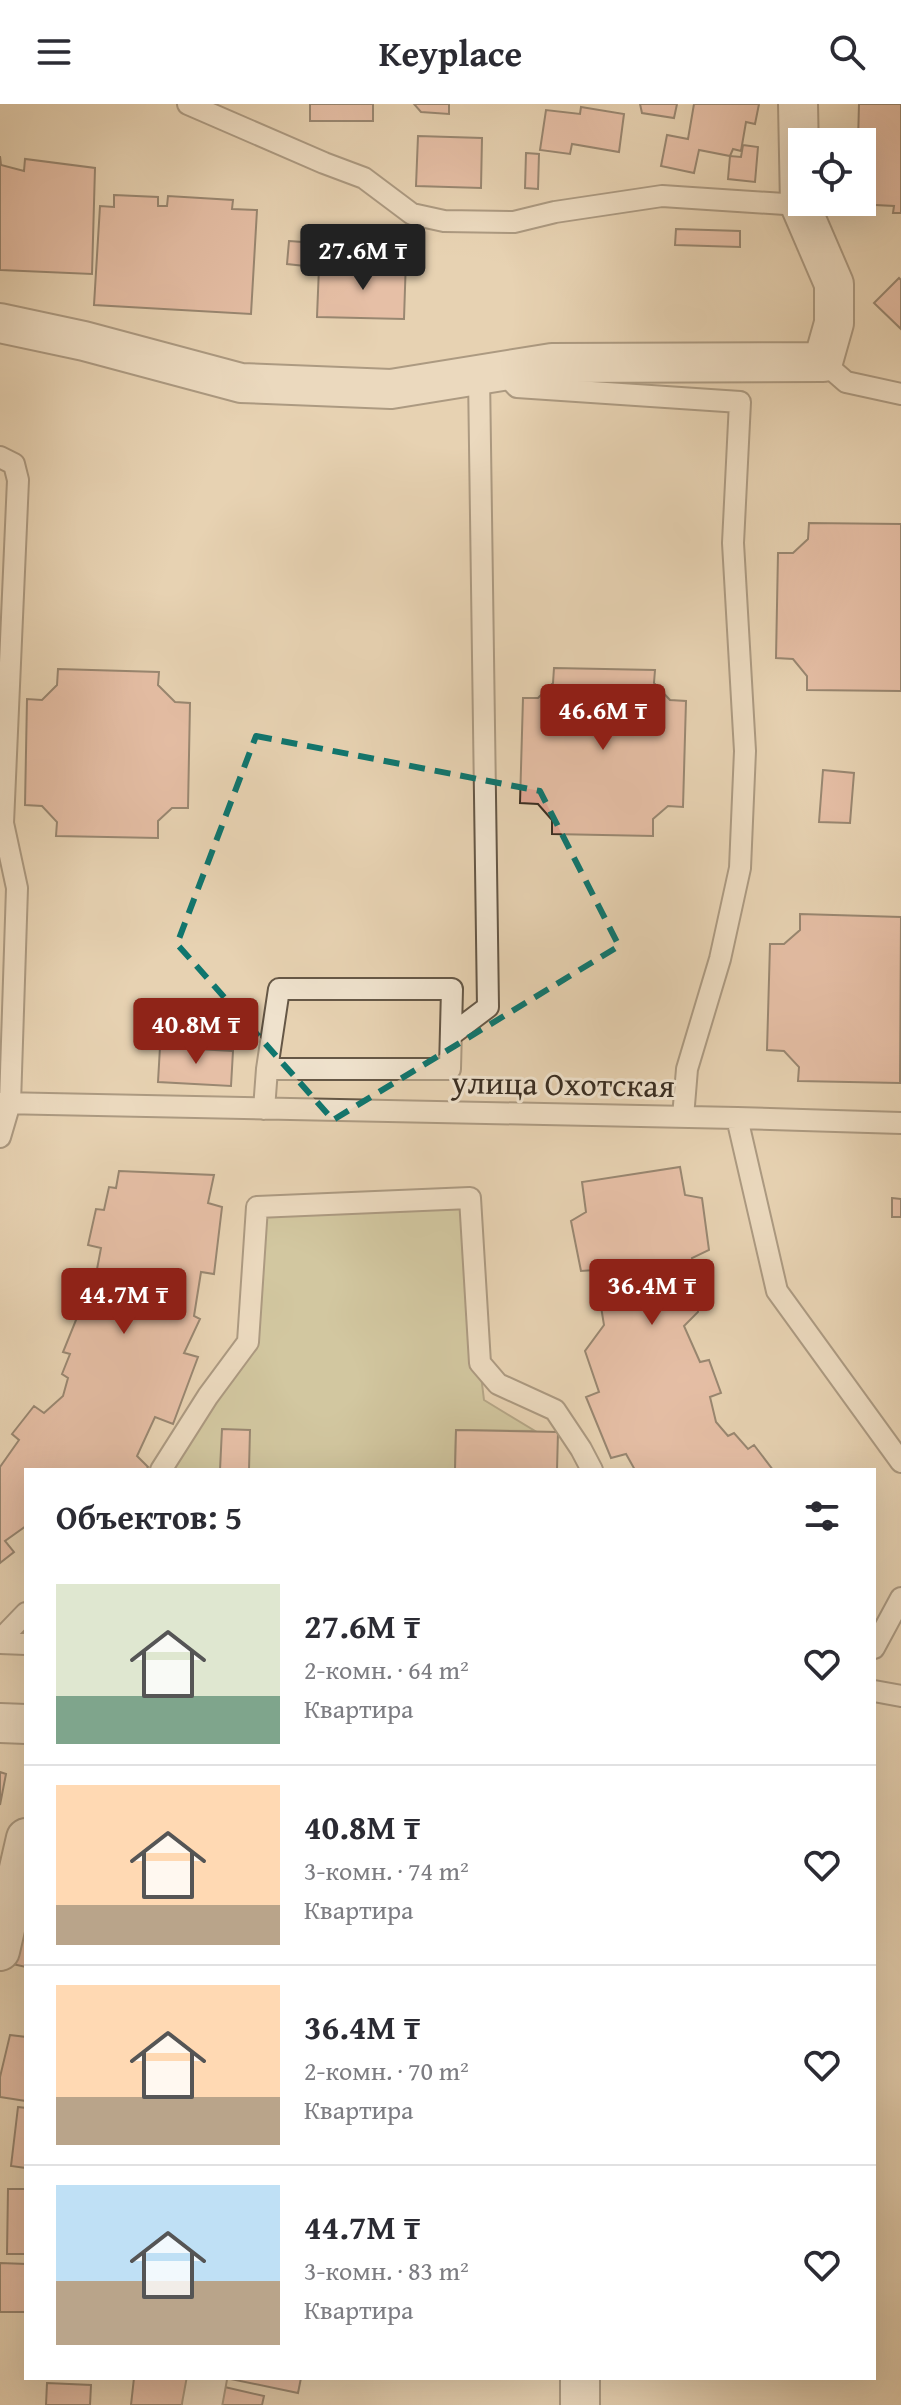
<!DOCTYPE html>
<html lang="ru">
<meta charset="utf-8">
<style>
body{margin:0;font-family:"Gentium Book Plus",serif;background:#f7f7f7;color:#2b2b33;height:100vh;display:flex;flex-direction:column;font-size:30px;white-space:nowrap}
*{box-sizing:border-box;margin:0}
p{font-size:26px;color:#7c7c81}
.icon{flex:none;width:44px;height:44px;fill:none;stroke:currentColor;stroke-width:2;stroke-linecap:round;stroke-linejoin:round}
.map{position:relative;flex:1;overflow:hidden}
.side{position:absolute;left:24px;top:1364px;width:852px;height:912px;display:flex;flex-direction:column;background:#fff;border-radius:0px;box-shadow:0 8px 32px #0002}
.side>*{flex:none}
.fabs{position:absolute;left:788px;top:24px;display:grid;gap:16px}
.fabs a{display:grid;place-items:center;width:88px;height:88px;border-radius:0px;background:#fff;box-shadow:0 8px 32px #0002;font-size:40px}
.price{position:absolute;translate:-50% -68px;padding:0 18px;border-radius:8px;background:#8f2418;color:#fff;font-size:26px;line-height:52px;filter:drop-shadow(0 2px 4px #0008)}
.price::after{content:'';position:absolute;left:50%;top:48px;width:24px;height:18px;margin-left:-12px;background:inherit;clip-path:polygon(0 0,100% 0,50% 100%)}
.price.active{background:#222;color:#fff}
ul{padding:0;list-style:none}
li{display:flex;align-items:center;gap:24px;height:200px;padding:0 32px}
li+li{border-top:2px solid #e1e1e2}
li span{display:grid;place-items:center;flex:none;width:224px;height:160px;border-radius:0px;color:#555}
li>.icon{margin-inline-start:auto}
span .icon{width:96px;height:96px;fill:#fffc;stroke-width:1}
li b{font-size:34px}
h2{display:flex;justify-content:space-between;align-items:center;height:96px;padding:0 32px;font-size:34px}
header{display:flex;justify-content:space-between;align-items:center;height:104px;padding:0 32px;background:#fff;font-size:36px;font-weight:800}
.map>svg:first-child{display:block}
.green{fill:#b9bb89;stroke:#7a7456;stroke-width:2}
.building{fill:#e4a997;stroke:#3a2e22;stroke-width:2}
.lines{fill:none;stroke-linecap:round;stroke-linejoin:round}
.service-casing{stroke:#655746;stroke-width:24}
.minor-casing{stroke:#655746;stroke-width:42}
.service{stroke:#efe2cd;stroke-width:20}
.minor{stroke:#efe2cd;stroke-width:38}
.marked{fill:none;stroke:#0f766e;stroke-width:6;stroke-dasharray:16 10;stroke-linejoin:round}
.labels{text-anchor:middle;stroke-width:6;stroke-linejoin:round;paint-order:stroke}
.street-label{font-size:32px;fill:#3a2e22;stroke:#efe2cd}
</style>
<header><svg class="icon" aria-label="menu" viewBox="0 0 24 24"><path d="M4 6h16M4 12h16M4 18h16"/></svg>Keyplace<svg class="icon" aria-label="search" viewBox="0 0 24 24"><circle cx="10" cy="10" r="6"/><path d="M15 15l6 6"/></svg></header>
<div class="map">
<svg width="901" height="2301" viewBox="0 0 901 2301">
<rect width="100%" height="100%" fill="#e7d2b2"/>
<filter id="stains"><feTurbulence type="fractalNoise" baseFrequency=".0025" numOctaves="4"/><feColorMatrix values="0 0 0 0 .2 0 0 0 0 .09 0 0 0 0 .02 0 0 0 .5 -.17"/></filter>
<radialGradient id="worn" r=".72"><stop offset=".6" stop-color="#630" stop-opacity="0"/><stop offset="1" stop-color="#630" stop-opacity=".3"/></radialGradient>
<path class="green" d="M470 1094 478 1247 484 1296 535 1327 456 1326 455 1366H161L248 1238 257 1103Z"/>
<path class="building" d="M310 0H373V17H310Z
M414 0H449V10L421 8Z
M640 0H677L674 14 642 9Z
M694 0H759L755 20 746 18 741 47 733 45 730 52 699 46 694 69 661 62 667 31 688 35Z
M859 0H901V109H893L894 102 856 100V98H862V38H858Z
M581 3 624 10 619 48 572 40 570 50 540 46 546 6 580 10Z
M418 32 482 34 481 84 416 82Z
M743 41 758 43 755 78 728 75 730 52 741 53Z
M526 49 539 50 538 85 525 84Z
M0 52 1 61 24 67 25 55 95 64 92 170 0 166Z
M114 91 158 93V102H167L168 92 233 96 232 105 257 106 251 210 94 201 100 102 114 103Z
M676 125 740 127V143L675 141Z
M289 137 316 139 314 163 287 160Z
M391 154H406L404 215 317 213 319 163 391 167Z
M899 174 901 176V225L874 199Z
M809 419 901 420V587L807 586V572L793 555 776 554 778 449H793L808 435Z
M554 564 655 566 654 579 670 596 686 597 683 703 668 702 653 715V732L552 730V716L538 700 520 699 523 594H538L553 579Z
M58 565 159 568 158 581 175 598 190 599 188 704H172L158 717V734L56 732 57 718 42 702 25 701 27 595 42 596 57 581Z
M823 666 854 669 850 719 819 718Z
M800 810 901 813 900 979 798 977 799 963 784 947 767 946 770 840H784L800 826Z
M160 943 233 947 231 982 158 978Z
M680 1063 685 1091 702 1094 709 1146 692 1154 698 1208 684 1222 700 1258 709 1256 721 1289 710 1293 716 1318 728 1332 734 1329 748 1345 754 1341 773 1366H635L626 1350 611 1354 586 1293 599 1288 585 1247 604 1221 595 1166 581 1167 571 1117 586 1108 582 1078Z
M119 1067 214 1071 208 1099 222 1103 214 1170 201 1168 194 1212 200 1215 184 1249 198 1253 173 1320 155 1313 137 1352 148 1363 146 1366H26V1422L5 1437 14 1448 0 1459V1363L19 1336 12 1330 34 1302 44 1309 63 1292 68 1274 62 1270 70 1250 63 1248 78 1211 88 1214 98 1183 94 1181 101 1144 88 1141 96 1105 104 1106 109 1083 116 1084Z
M892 1094 901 1095V1113H892Z
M222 1325 250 1326 249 1366H220Z
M456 1326 558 1328 557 1366H455Z
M0 1668 6 1670 0 1701Z
M14 1832 26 1834V1863L8 1859Z
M10 1931 26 1933V1997L0 1993V1973Z
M18 2003 26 2004V2064L11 2062Z
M8 2085H26V2150H7Z
M0 2159 26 2160V2208H0Z
M134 2274 194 2275 191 2301H131Z
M226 2274H301L298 2289Z
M47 2279 91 2281 90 2301H46Z
M216 2281 264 2292 262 2301H212Z"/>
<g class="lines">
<defs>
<path id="service" d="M188 0 324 59 364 74 412 110 444 117 514 118 555 108 662 92 800 101
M823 258 846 278 901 290
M502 267 517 283 740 298 733 439 745 647 740 764 720 855 687 965 683 1013
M0 353 14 360 18 376 3 719 17 784 10 999 0 1033
M451 931 488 903 479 271
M0 999 737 1014 777 1187 901 1358
M264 1005 267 965 279 885H452L450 965H267
M737 1014 901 1019
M161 1366 208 1292 248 1238 257 1103 470 1094 480 1259 498 1280 555 1306 581 1345 592 1366
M0 1536 26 1509
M0 1539 26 1540
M874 1544 901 1494
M874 1587 901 1592"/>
<path id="minor" d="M0 219 84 237 241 279 391 285 552 259 823 258 834 219V180L800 101 798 0
M0 1619 26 1620
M0 1847 26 1734
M202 2301 207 2274
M580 2301V2274"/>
</defs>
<use href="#service" class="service-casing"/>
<use href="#minor" class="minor-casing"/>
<use href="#service" class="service"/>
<use href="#minor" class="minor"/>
</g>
<path d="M0 0H901V2301H0ZM256 632 540 687 619 842 333 1016 177 840Z" fill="#e7d2b2" fill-opacity=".55" fill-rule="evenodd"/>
<path class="marked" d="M256 632 540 687 619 842 333 1016 177 840Z"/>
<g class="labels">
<g class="street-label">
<text transform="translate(563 980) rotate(1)" y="11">улица Охотская</text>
</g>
</g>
<rect width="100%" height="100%" filter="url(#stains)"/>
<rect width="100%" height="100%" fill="url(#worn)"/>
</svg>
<div class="fabs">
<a><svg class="icon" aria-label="locate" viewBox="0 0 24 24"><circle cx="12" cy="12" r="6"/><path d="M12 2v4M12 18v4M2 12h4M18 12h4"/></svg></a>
</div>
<b class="price active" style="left:363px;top:188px">27.6M ₸</b>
<b class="price" style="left:603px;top:648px">46.6M ₸</b>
<b class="price" style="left:196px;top:962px">40.8M ₸</b>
<b class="price" style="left:652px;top:1223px">36.4M ₸</b>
<b class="price" style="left:124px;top:1232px">44.7M ₸</b>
<section class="side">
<h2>Объектов: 5<svg class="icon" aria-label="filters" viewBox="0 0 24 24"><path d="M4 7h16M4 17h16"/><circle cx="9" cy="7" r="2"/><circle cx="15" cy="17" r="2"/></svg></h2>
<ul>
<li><span style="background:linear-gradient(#dfe7d0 70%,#7fa58c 0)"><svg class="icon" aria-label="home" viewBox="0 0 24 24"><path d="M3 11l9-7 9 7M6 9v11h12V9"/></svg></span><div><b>27.6M ₸</b><p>2-комн. · 64 m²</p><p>Квартира</p></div><svg class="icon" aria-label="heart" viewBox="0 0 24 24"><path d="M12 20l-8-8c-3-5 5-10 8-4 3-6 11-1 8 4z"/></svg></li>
<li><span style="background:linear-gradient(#ffd9b3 75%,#b9a48a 0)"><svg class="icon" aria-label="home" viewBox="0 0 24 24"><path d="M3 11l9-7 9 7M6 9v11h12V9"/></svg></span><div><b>40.8M ₸</b><p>3-комн. · 74 m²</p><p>Квартира</p></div><svg class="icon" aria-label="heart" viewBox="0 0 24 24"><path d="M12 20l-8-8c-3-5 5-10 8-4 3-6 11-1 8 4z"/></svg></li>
<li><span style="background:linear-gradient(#ffd9b3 70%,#b9a48a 0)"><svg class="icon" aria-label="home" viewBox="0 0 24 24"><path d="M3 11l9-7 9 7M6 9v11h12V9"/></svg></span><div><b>36.4M ₸</b><p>2-комн. · 70 m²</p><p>Квартира</p></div><svg class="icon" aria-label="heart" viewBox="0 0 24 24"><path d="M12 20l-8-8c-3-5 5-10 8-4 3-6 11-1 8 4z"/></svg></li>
<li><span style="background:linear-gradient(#bfe0f5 60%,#b9a48a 0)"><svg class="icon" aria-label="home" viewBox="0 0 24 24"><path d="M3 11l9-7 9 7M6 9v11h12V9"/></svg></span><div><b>44.7M ₸</b><p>3-комн. · 83 m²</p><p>Квартира</p></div><svg class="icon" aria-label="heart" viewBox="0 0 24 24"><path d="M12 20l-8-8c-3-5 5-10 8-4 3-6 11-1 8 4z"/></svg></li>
</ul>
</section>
</div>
